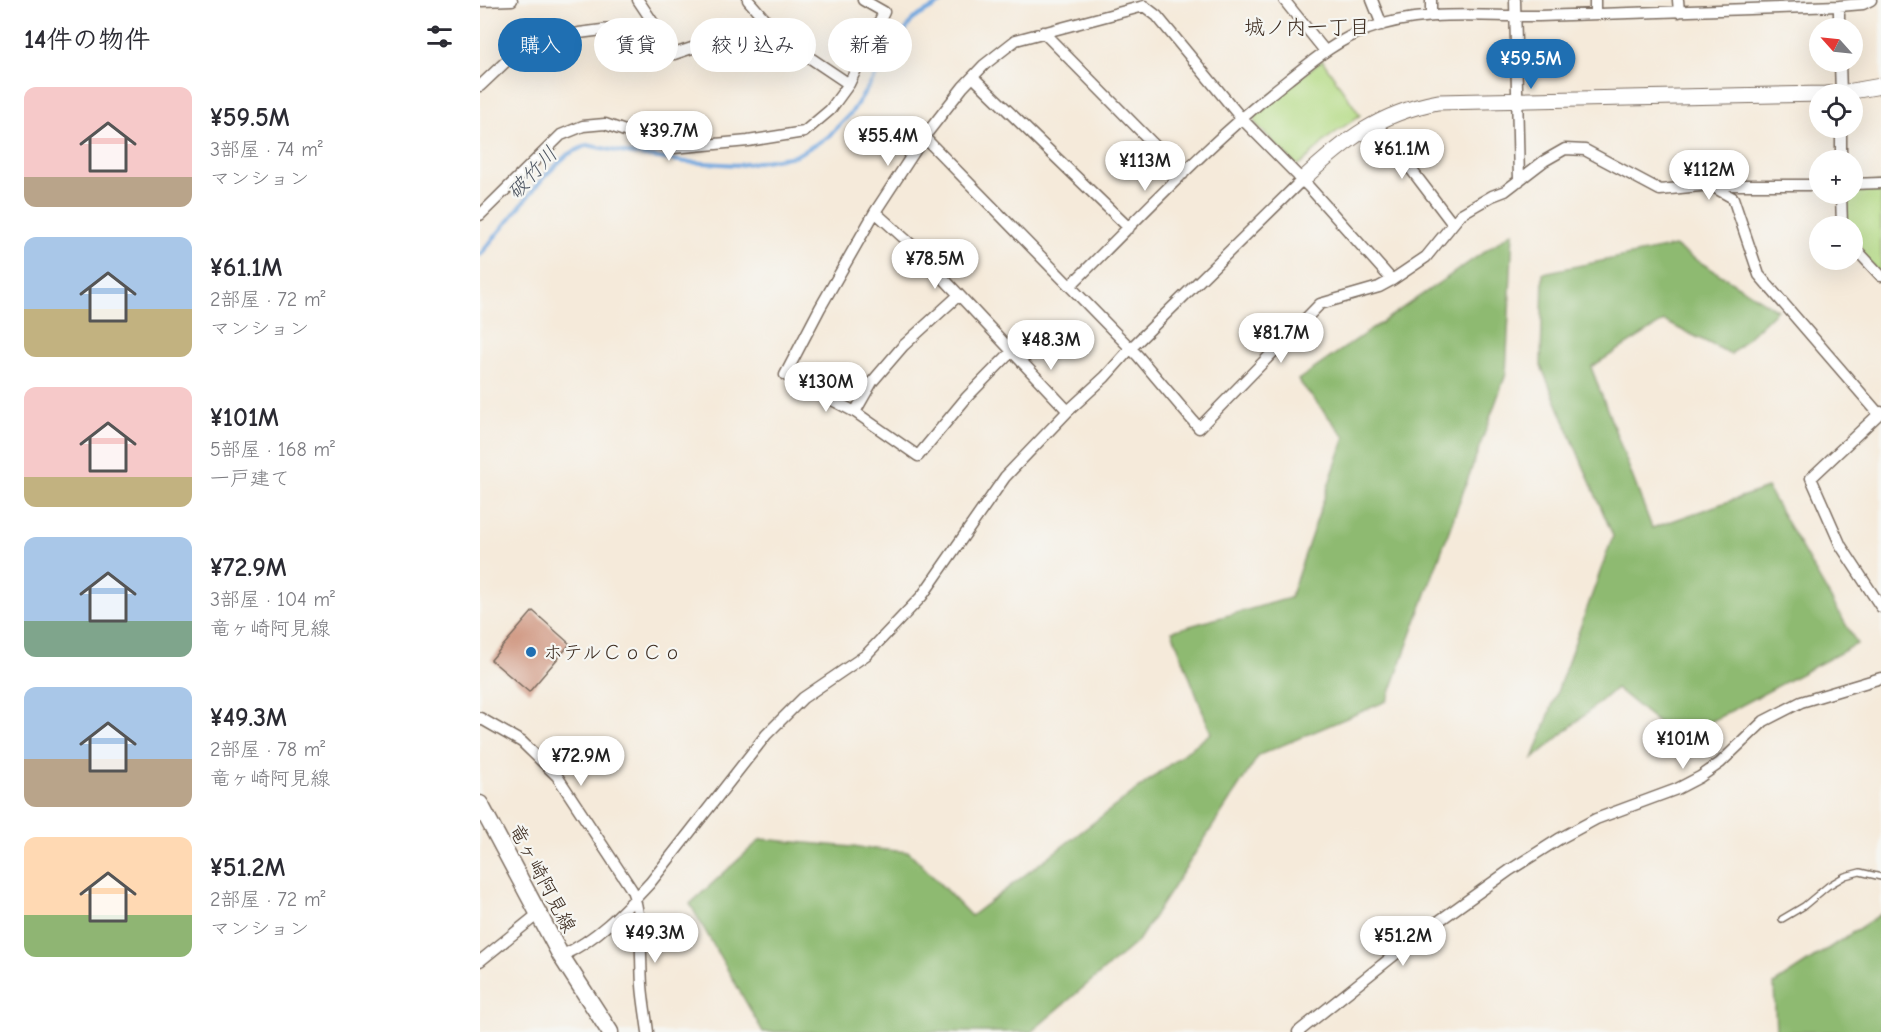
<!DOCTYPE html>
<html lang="ja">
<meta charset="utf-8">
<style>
body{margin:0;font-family:"Comic Neue","Klee One",sans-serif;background:#f2f2f3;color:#2b2b33;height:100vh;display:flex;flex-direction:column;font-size:22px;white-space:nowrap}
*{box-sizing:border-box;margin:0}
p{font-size:20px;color:#7c7c81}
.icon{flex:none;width:33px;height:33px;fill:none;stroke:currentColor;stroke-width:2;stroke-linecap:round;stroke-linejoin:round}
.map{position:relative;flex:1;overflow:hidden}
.details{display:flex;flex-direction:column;background:#fff;width:480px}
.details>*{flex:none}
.banner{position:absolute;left:18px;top:18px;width:570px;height:54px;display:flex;gap:12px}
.needle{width:39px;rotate:297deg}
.controls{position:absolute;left:1329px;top:18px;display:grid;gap:12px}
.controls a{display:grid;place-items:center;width:54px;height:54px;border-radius:50%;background:#fff;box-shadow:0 6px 24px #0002;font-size:30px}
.price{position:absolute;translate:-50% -51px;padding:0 14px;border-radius:21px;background:#fff;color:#222;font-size:20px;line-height:39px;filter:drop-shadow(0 2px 3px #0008)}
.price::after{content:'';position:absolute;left:50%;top:36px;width:18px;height:14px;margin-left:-9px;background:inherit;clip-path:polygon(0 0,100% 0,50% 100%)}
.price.active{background:#1f6fb2;color:#fff}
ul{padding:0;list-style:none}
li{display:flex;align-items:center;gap:18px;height:150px;padding:0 24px}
li span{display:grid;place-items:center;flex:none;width:168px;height:120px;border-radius:12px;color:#555}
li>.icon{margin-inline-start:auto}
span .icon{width:72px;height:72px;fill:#fffc;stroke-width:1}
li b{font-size:26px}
h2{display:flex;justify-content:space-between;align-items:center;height:72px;padding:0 24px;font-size:26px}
.tag{padding:0 21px;border-radius:27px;background:#fff;box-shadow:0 6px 24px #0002;font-size:21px;line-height:54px}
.tag.active{background:#1f6fb2;color:#fff}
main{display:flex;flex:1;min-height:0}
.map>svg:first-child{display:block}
.green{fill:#b3da83;stroke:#778250;stroke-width:1.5}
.forest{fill:#8eba71;stroke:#647248;stroke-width:1.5}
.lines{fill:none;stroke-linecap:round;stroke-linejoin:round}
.stream{stroke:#71a7df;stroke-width:4}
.building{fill:#d09882}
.lane-casing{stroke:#7c6d60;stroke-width:8}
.street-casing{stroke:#7c6d60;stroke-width:13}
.secondary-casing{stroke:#7c6d60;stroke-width:17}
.primary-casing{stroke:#7c6d60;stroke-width:19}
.lane{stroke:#fff;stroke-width:5}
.street{stroke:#fff;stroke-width:10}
.secondary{stroke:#fff;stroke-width:15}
.primary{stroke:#fff;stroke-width:16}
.poi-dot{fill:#1f6fb2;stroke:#f6f6f2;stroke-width:2}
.labels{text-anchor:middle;stroke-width:4.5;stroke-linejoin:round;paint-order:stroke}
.poi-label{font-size:20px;fill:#3b2a1e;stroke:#f6f6f2;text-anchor:start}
.street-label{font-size:20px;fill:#3b2a1e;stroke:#f6f6f2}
.neighbourhood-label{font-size:21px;fill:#3b2a1e;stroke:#f6f6f2}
.water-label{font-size:21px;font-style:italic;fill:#4e5662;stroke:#f6f6f2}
</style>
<main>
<section class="details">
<h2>14件の物件<svg class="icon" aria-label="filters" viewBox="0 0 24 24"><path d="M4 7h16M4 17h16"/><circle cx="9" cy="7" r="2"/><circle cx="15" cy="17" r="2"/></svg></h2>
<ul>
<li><span style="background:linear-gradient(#f6c9c9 75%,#b9a48a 0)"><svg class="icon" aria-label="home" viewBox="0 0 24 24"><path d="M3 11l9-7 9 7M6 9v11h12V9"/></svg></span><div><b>¥59.5M</b><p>3部屋 · 74 m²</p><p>マンション</p></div></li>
<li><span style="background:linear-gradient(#a9c7e8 60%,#c2b280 0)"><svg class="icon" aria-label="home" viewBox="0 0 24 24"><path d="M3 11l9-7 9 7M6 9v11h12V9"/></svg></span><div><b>¥61.1M</b><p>2部屋 · 72 m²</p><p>マンション</p></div></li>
<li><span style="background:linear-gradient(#f6c9c9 75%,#c2b280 0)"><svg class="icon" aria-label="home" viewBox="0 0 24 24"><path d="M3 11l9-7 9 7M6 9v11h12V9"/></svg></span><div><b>¥101M</b><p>5部屋 · 168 m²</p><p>一戸建て</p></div></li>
<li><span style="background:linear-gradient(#a9c7e8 70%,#7fa58c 0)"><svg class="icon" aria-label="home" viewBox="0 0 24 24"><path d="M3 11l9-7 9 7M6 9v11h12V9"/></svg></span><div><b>¥72.9M</b><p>3部屋 · 104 m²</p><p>竜ヶ崎阿見線</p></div></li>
<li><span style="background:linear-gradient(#a9c7e8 60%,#b9a48a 0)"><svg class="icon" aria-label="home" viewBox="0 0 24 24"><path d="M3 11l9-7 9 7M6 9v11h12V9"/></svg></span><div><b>¥49.3M</b><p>2部屋 · 78 m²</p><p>竜ヶ崎阿見線</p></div></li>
<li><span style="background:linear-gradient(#ffd9b3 65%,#8fb573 0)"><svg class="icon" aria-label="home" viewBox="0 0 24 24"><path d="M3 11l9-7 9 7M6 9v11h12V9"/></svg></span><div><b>¥51.2M</b><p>2部屋 · 72 m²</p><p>マンション</p></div></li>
</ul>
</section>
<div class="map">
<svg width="1401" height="1032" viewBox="0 0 1401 1032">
<rect width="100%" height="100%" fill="#f6f6f2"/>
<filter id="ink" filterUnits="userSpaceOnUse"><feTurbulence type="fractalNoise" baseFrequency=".0167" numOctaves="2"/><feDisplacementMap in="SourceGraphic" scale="12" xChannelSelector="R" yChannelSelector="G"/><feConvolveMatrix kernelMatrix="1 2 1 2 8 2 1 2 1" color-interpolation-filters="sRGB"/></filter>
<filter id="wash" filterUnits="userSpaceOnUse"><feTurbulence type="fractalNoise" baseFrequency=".008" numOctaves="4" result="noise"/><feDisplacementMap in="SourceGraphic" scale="24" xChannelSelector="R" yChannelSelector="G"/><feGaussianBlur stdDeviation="1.35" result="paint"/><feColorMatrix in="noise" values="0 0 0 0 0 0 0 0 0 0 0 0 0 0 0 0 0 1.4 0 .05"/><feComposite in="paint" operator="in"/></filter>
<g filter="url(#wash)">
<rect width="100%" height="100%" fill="#f5eada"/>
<path class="green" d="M842 60 880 115 848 138 821 164 816 165 775 123 774 115Z
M1401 183V276L1373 245 1372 226H1362L1361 194H1372L1373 184Z"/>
<path class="forest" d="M1033 232 1026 374 907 701 779 755 658 941 551 1032H283L210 904 281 839 429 852 491 916 731 733 692 631 810 598 865 437 818 380Z
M1194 246 1297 310 1251 354 1184 321 1111 367 1172 528 1287 488 1377 644 1198 739 1136 688 1053 759 1133 536 1061 366 1063 273Z
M1401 914V1032H1296L1294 984Z"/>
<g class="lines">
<path class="stream" d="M0 255 65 176 87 155 107 145 146 153 206 162 259 165 315 156 348 137 371 113 433 19 466 0"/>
</g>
<g id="blocks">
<path class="building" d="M53 611 90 644 49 692 11 660Z"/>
</g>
</g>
<g filter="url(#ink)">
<use href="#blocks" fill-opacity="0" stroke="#7c6d60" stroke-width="1.5"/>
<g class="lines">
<defs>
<path id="lane" d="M1302 919 1324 906 1348 886 1365 876 1380 872 1401 877"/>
<path id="street" d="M158 0 194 54
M268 0 302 39 369 84
M804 0 845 51
M892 0 902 25
M951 0V16
M1035 0 1039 181
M1115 0V14
M1198 0 1199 12
M0 1 32 0
M1359 6V28
M563 32 703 174
M1360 62 1361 94
M493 77 649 228
M0 86 35 53 56 44 99 33 130 29 194 54 218 46 254 51 302 39
M897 121 902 131 972 223
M444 137 658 356 719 428 840 304 899 287 912 280 946 257 981 214 1012 196 1025 191 1064 161 1085 149 1105 150 1180 190 1230 185 1253 198 1279 275 1399 414
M1361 160V128
M1372 184 1401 183
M1233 185H1340
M1361 194 1362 226
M395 212 435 248 588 411
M0 215 81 135 103 126 125 124 193 148 268 141 324 132 350 110 369 84 404 12 383 0
M1372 245 1401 276
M590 286C661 216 729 142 808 80 832 61 858 39 888 29 943 9 1001 17 1059 16 1159 13 1259 10 1359 6L1383 4 1391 0
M533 350 487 397 438 456 375 412 305 375 340 308 395 212 444 137 483 87 504 65 536 40 664 6 677 16 761 118 829 187 912 280
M375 412 392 382 423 346 479 295
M1401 412 1331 478 1361 546 1401 607
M0 718 42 742 77 776 152 890C163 919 160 954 162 985 163 1000 166 1016 168 1032
M81 956C116 940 143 912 170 883L286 735 323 698 386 655 442 596 525 477 588 411 625 377 650 349 822 180
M0 961 58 914
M818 1032 942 933 1030 870 1079 839 1116 819 1197 789 1220 777 1240 763 1284 721 1321 702 1401 678"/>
<path id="secondary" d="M822 180C865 140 899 113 958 102L1345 94 1361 93 1401 86"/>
<path id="primary" d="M0 804 81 956 130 1032"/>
</defs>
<use href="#lane" class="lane-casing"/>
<use href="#street" class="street-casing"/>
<use href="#secondary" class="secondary-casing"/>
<use href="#primary" class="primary-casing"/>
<use href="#lane" class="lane"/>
<use href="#street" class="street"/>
<use href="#secondary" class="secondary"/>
<use href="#primary" class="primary"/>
</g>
</g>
<circle class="poi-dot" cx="51" cy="652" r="6"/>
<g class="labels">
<g class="poi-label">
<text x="63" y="659">ホテルＣｏＣｏ</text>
</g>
<g class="street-label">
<text transform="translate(63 878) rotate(62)" y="7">竜ヶ崎阿見線</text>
</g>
<g class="neighbourhood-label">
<text x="827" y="34">城ノ内一丁目</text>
</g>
<g class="water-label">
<text transform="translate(52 173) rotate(-47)" y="7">破竹川</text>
</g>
</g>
</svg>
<div class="controls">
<a><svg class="needle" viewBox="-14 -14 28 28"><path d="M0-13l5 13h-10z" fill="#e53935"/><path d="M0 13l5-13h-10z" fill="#7c7c81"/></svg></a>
<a><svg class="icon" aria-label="locate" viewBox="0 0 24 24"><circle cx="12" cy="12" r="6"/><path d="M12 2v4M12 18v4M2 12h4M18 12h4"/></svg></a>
<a>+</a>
<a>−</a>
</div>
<b class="price active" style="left:1051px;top:90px">¥59.5M</b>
<b class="price" style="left:189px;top:162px">¥39.7M</b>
<b class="price" style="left:408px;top:167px">¥55.4M</b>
<b class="price" style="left:922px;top:180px">¥61.1M</b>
<b class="price" style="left:665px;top:192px">¥113M</b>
<b class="price" style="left:1229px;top:201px">¥112M</b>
<b class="price" style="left:455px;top:290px">¥78.5M</b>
<b class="price" style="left:801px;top:364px">¥81.7M</b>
<b class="price" style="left:571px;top:371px">¥48.3M</b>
<b class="price" style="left:346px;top:413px">¥130M</b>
<b class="price" style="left:1203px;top:770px">¥101M</b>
<b class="price" style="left:101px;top:787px">¥72.9M</b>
<b class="price" style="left:175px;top:964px">¥49.3M</b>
<b class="price" style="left:923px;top:967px">¥51.2M</b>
<div class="banner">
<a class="tag active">購入</a>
<a class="tag">賃貸</a>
<a class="tag">絞り込み</a>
<a class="tag">新着</a>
</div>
</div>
</main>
